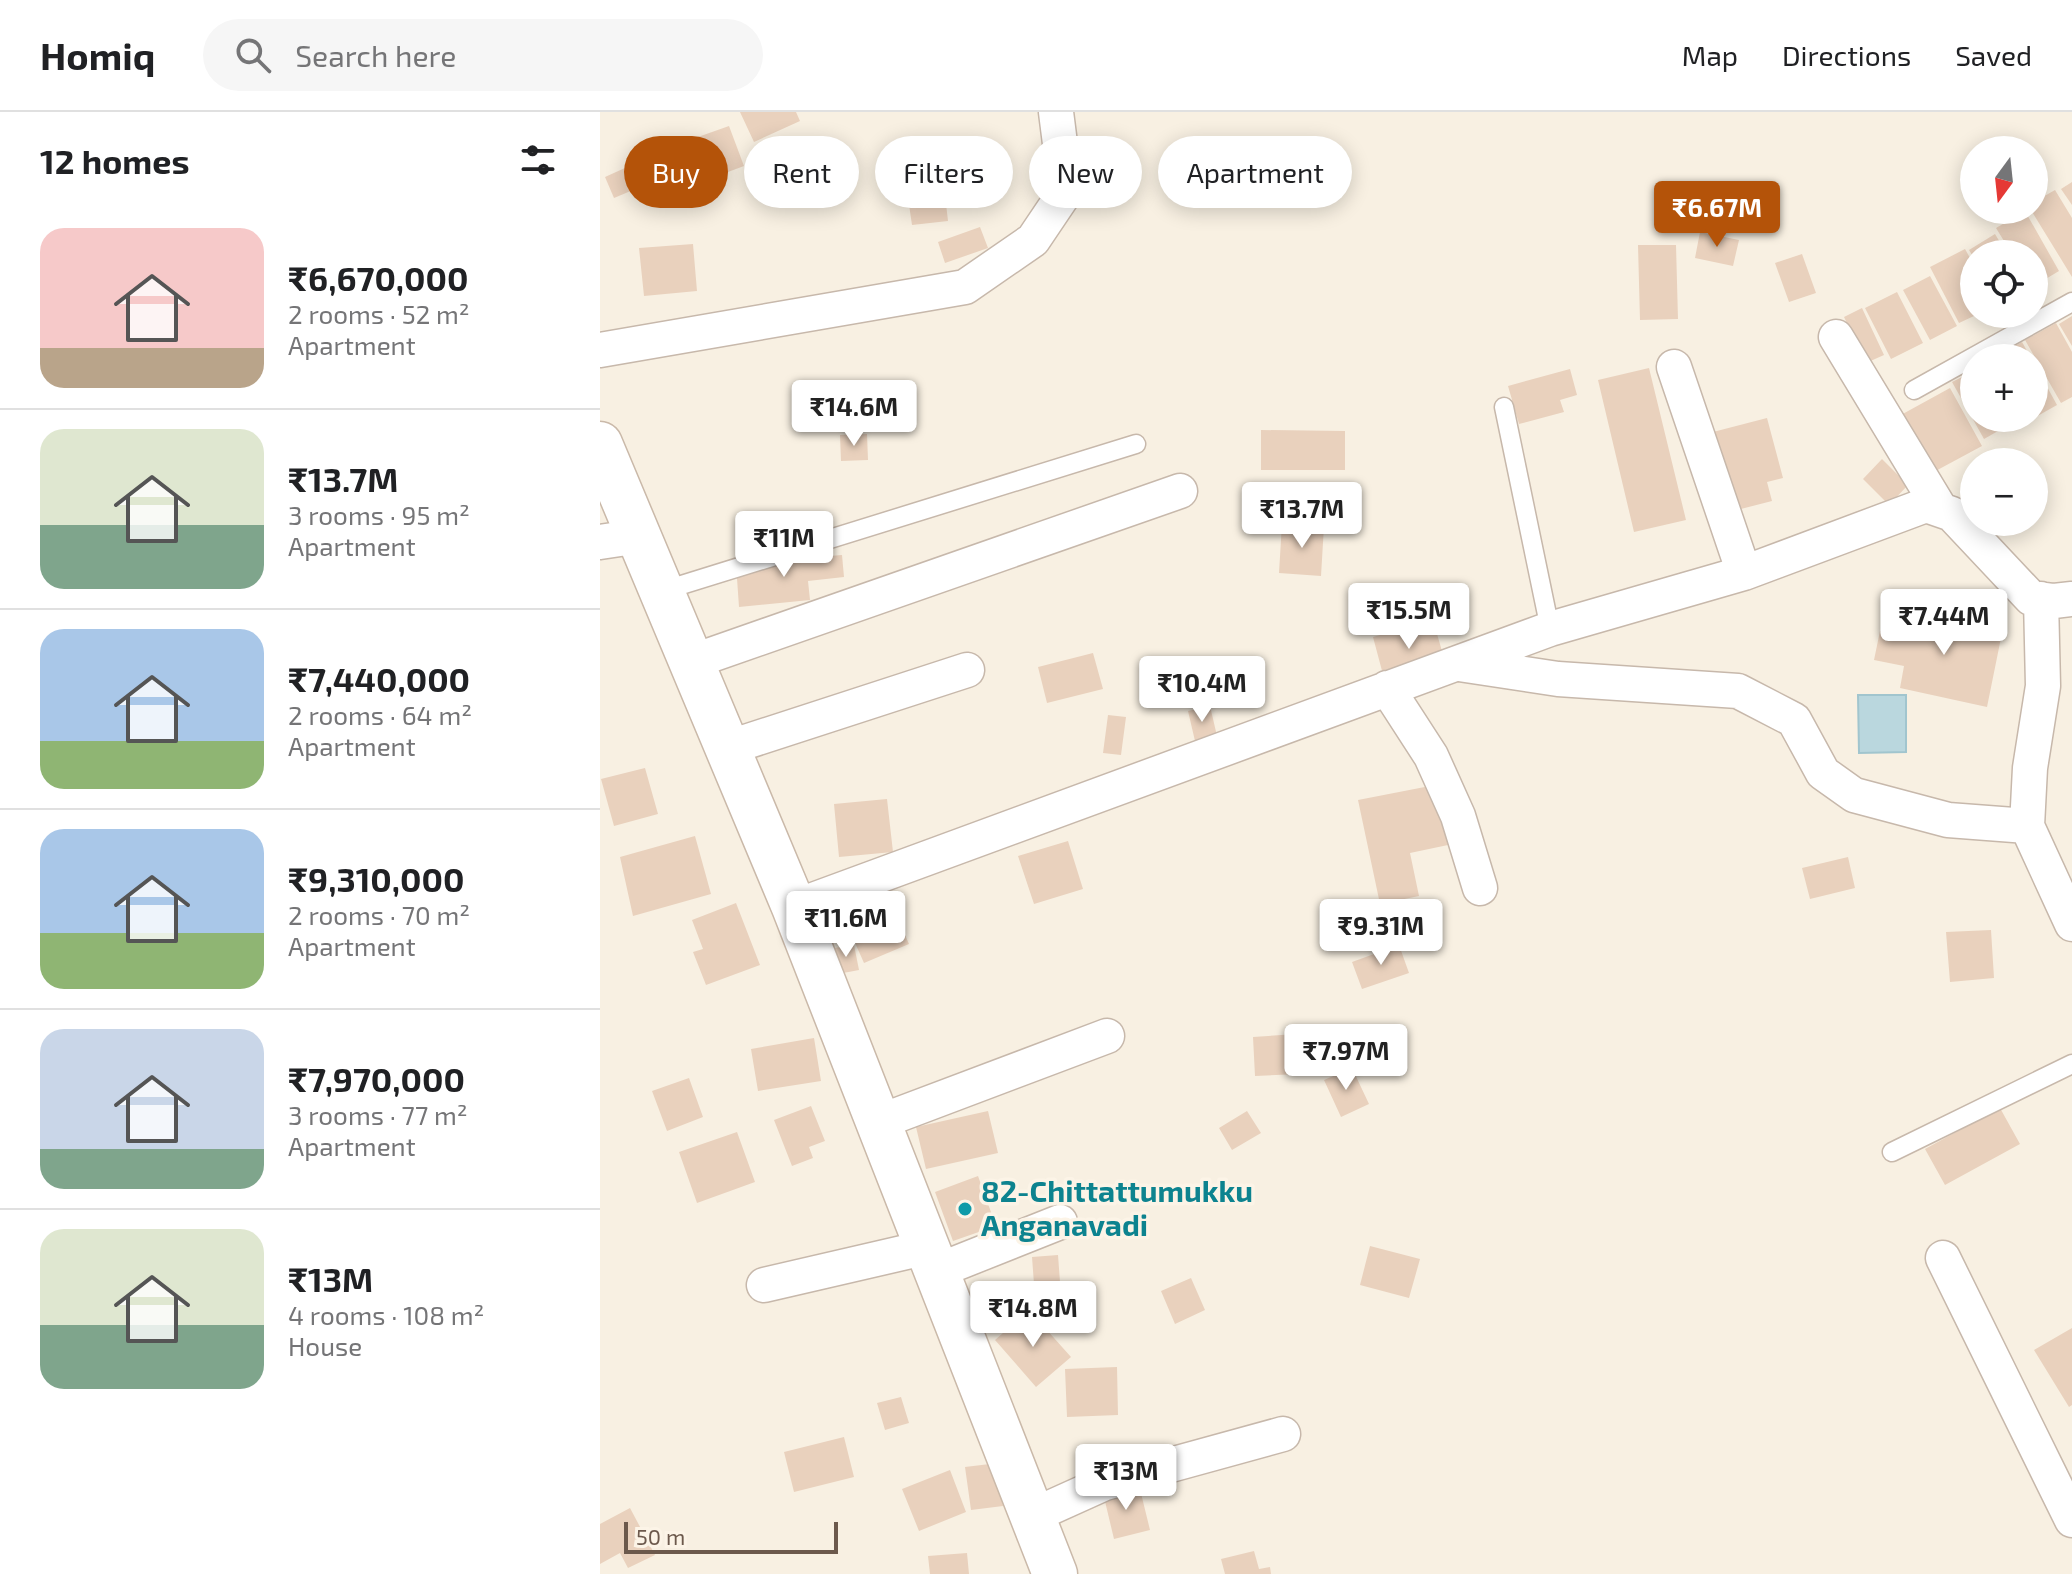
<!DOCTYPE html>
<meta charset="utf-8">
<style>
body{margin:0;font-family:"Exo 2",sans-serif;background:#f6f6f6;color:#202124;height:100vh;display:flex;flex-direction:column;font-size:30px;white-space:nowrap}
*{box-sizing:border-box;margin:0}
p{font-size:26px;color:#757577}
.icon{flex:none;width:44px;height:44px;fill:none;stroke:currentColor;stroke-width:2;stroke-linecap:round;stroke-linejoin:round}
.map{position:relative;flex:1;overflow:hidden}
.details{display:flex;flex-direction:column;background:#fff;width:600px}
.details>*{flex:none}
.banner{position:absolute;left:24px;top:24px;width:760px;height:72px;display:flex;gap:16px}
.needle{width:52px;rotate:195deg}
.controls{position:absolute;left:1360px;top:24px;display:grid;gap:16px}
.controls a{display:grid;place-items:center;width:88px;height:88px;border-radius:50%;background:#fff;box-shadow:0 4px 20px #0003;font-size:40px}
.scale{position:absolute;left:24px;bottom:20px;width:214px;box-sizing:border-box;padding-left:8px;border:4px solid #6c594c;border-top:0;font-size:22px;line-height:28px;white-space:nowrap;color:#6c594c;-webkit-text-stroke:6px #fcf4e7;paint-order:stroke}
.price{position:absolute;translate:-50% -68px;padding:0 18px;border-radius:8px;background:#fff;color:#222;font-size:26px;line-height:52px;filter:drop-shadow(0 2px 4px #0008)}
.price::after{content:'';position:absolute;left:50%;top:48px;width:24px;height:18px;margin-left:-12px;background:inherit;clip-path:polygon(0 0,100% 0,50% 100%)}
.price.selected{background:#b45309;color:#fff}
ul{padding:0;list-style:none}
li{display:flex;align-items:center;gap:24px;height:200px;padding:0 40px}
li+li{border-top:2px solid #e0e0e0}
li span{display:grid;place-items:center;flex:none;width:224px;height:160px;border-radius:24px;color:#555}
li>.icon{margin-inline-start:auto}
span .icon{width:96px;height:96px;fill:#fffc;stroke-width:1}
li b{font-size:34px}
h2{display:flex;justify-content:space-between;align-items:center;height:96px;padding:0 40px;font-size:34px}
.chip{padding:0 28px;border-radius:36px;background:#fff;box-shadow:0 4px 20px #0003;font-size:28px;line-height:72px}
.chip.selected{background:#b45309;color:#fff}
header{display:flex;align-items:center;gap:48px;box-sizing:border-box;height:112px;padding:0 40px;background:#fff;border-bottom:2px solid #e0e0e0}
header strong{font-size:38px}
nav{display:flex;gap:44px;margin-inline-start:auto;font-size:28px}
.search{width:560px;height:72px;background:#f6f6f6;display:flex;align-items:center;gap:20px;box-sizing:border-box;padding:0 28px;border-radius:44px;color:#757577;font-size:30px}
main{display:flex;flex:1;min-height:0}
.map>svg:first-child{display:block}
.water{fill:#bad7de;stroke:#a1c5ce;stroke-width:2}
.building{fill:#e9d1bd}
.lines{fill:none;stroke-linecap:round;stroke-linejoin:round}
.lane-casing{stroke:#c7b8ab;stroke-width:21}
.street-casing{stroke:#c7b8ab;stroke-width:37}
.secondary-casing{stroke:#cab9a9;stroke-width:47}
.lane{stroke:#fff;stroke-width:18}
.street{stroke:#fff;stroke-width:34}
.secondary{stroke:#fff;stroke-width:44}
.culture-dot{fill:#0f9aa8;stroke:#fcf4e7;stroke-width:3}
.labels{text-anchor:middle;stroke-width:7;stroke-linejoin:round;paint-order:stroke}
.culture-label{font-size:30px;font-weight:bold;fill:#0d838f;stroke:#fcf4e7;text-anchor:start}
</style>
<header>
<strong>Homiq</strong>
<div class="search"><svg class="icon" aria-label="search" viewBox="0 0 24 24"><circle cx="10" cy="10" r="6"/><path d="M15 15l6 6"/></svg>Search here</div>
<nav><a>Map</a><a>Directions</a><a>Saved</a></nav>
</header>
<main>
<section class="details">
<h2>12 homes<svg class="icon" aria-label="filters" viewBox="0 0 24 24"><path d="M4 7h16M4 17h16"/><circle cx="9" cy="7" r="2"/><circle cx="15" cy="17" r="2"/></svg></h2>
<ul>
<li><span style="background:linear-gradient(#f6c9c9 75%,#b9a48a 0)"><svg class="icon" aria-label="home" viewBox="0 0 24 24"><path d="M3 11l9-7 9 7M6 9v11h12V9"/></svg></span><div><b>₹6,670,000</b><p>2 rooms · 52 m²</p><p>Apartment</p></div></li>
<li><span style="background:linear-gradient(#dfe7d0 60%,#7fa58c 0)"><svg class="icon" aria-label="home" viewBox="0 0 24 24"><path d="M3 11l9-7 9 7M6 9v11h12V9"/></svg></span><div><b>₹13.7M</b><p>3 rooms · 95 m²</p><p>Apartment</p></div></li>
<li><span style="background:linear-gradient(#a9c7e8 70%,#8fb573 0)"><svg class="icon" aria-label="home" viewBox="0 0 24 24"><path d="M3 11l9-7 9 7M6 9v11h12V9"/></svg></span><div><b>₹7,440,000</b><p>2 rooms · 64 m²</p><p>Apartment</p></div></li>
<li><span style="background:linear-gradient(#a9c7e8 65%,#8fb573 0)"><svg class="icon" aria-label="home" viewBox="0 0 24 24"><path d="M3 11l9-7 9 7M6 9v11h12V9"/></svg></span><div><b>₹9,310,000</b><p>2 rooms · 70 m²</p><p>Apartment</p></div></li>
<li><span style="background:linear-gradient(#c9d6e8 75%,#7fa58c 0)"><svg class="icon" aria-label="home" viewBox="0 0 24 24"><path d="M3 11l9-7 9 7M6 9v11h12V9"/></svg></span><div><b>₹7,970,000</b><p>3 rooms · 77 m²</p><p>Apartment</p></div></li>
<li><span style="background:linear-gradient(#dfe7d0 60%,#7fa58c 0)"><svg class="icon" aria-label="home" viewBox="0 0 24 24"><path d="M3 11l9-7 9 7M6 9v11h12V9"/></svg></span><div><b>₹13M</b><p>4 rooms · 108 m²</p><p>House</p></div></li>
</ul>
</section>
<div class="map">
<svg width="1472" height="1462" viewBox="0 0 1472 1462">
<rect width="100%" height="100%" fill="#f8f0e2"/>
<path class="water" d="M1258 583H1306V640L1259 641Z"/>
<path class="building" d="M140 0H196L200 9 154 30Z
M129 14 144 54 96 72 81 31Z
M36 51 45 73 14 86 5 65Z
M1472 70V93L1461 77Z
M344 74 348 109 312 113 307 79Z
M1455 78 1472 106V165L1431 98 1434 90Z
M1425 99 1459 159 1434 174V142H1412L1396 116Z
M380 115 388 136 345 151 338 130Z
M1100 120 1139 128 1133 154 1095 146Z
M1395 122 1407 142H1374V146L1369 138Z
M93 132 97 179 44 184 39 136Z
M1038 133H1076L1078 207 1040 208Z
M1365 137 1374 153V204L1359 211 1330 155Z
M1202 142 1216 181 1189 190 1175 151Z
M1330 164 1357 214 1330 228 1303 178Z
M1297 180 1323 231 1291 247 1265 196Z
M1262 196 1284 243 1266 251 1244 205Z
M1472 204V234L1459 212Z
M1456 211 1472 240V285L1461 291 1425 228Z
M1422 230 1431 246H1393Z
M1434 251 1457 293 1434 306Z
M1049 256 1086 408 1034 420 998 268Z
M970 257 977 283 960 288 964 300 919 312 908 274Z
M1374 259V306H1421L1384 327 1352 270Z
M1350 276 1382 334 1330 362 1299 304Z
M1167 306 1183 366 1167 370 1172 389 1133 399 1113 320Z
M661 318 745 319V358H661Z
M267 322 268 348 241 349 240 323Z
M1282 347 1308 373 1289 393 1263 367Z
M682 411 724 414 721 464 679 461Z
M242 443 244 465 208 469 210 488 139 495 136 452Z
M1313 497 1403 516 1387 595 1300 576 1304 554 1274 548 1280 519 1308 525Z
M833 508 846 553 785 570 773 525Z
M493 541 503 577 447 591 438 555Z
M610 594 617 624 595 629 588 599Z
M508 603 526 605 521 643 503 641Z
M45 656 58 702 14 714 1 667Z
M835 673 848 733 810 741 819 784 780 792 758 688Z
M287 687 293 740 239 745 234 692Z
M95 724 111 782 33 804 20 745Z
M468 729 483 777 434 792 418 744Z
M1248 745 1255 776 1210 787 1202 756Z
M284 775 309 832 264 851 252 824 240 829 227 798Z
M136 791 160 853 106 873 93 840 103 837 92 808Z
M1391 818 1394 866 1350 870 1346 820Z
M254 833 259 858 238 862 234 836Z
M799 833 809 861 762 877 752 850Z
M697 922 699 962 655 964 653 925Z
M214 926 221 969 158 979 151 937Z
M752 956 769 992 741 1005 724 968Z
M89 966 103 1005 67 1019 52 979Z
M211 994 225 1029 209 1035 213 1046 192 1054 174 1008Z
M1400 996 1420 1032 1345 1073 1325 1037Z
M388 999 398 1041 326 1057 316 1015Z
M647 999 661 1021 632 1038 619 1016Z
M137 1020 155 1070 97 1091 79 1040Z
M378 1064 396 1114 353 1129 335 1080Z
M770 1134 820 1147 809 1186 760 1173Z
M458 1143 460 1170 434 1172 432 1145Z
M591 1166 605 1198 575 1212 561 1179Z
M429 1198 471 1245 436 1275 395 1228Z
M1472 1216V1293L1469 1295 1434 1238Z
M517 1255 518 1303 467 1305 465 1257Z
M301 1285 309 1311 285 1318 277 1291Z
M244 1325 254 1365 194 1380 184 1340Z
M398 1351 403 1394 371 1398 365 1355Z
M350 1358 366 1400 319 1419 302 1377Z
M539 1373 550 1418 514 1427 503 1381Z
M30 1396 55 1443 28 1456 20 1441 0 1452V1412Z
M654 1439 659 1457 670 1455 671 1462H625L621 1447Z
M367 1441 369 1462H330L328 1444Z"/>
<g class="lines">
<defs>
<path id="lane" d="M1314 278 1472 190
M904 295 950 517
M62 479 536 332
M1292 1040 1472 952"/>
<path id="street" d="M1236 225 1339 395
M0 238 365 175 433 128 466 79 456 0
M1074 255 1144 461
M0 430 40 424
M91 550 580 379
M859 552 958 567 1138 579 1194 608 1223 661 1254 683 1348 708 1427 714 1430 656 1443 574 1441 487
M787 576 831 644 858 704 880 776
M127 636 367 558
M1427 714 1472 812
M194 795 950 517 1144 461 1326 393 1352 402 1431 486 1454 489 1472 487
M279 1010 507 924
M1343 1146 1472 1408
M337 1159 460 1110
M164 1173 328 1135
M434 1403 505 1371 683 1322"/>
<path id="secondary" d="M0 332 194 795 455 1462"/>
</defs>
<use href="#lane" class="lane-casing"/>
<use href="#street" class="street-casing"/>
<use href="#secondary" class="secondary-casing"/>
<use href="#lane" class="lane"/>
<use href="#street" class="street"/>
<use href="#secondary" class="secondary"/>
</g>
<circle class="culture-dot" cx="365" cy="1097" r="8"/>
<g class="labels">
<g class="culture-label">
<text x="381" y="1090">82-Chittattumukku<tspan x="381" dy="34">Anganavadi</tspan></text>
</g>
</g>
</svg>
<div class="controls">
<a><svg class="needle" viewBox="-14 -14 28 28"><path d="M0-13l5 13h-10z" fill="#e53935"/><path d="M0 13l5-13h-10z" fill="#757577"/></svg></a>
<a><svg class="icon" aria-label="locate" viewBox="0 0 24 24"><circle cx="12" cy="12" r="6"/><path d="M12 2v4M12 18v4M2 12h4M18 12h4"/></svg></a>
<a>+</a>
<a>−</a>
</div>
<div class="scale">50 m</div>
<b class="price selected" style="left:1117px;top:137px">₹6.67M</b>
<b class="price" style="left:254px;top:336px">₹14.6M</b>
<b class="price" style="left:702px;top:438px">₹13.7M</b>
<b class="price" style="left:184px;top:467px">₹11M</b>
<b class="price" style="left:809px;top:539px">₹15.5M</b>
<b class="price" style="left:1344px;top:545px">₹7.44M</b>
<b class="price" style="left:602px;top:612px">₹10.4M</b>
<b class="price" style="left:246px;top:847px">₹11.6M</b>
<b class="price" style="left:781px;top:855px">₹9.31M</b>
<b class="price" style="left:746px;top:980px">₹7.97M</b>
<b class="price" style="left:433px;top:1237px">₹14.8M</b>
<b class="price" style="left:526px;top:1400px">₹13M</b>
<div class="banner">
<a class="chip selected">Buy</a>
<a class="chip">Rent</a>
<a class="chip">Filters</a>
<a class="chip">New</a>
<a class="chip">Apartment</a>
</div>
</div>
</main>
